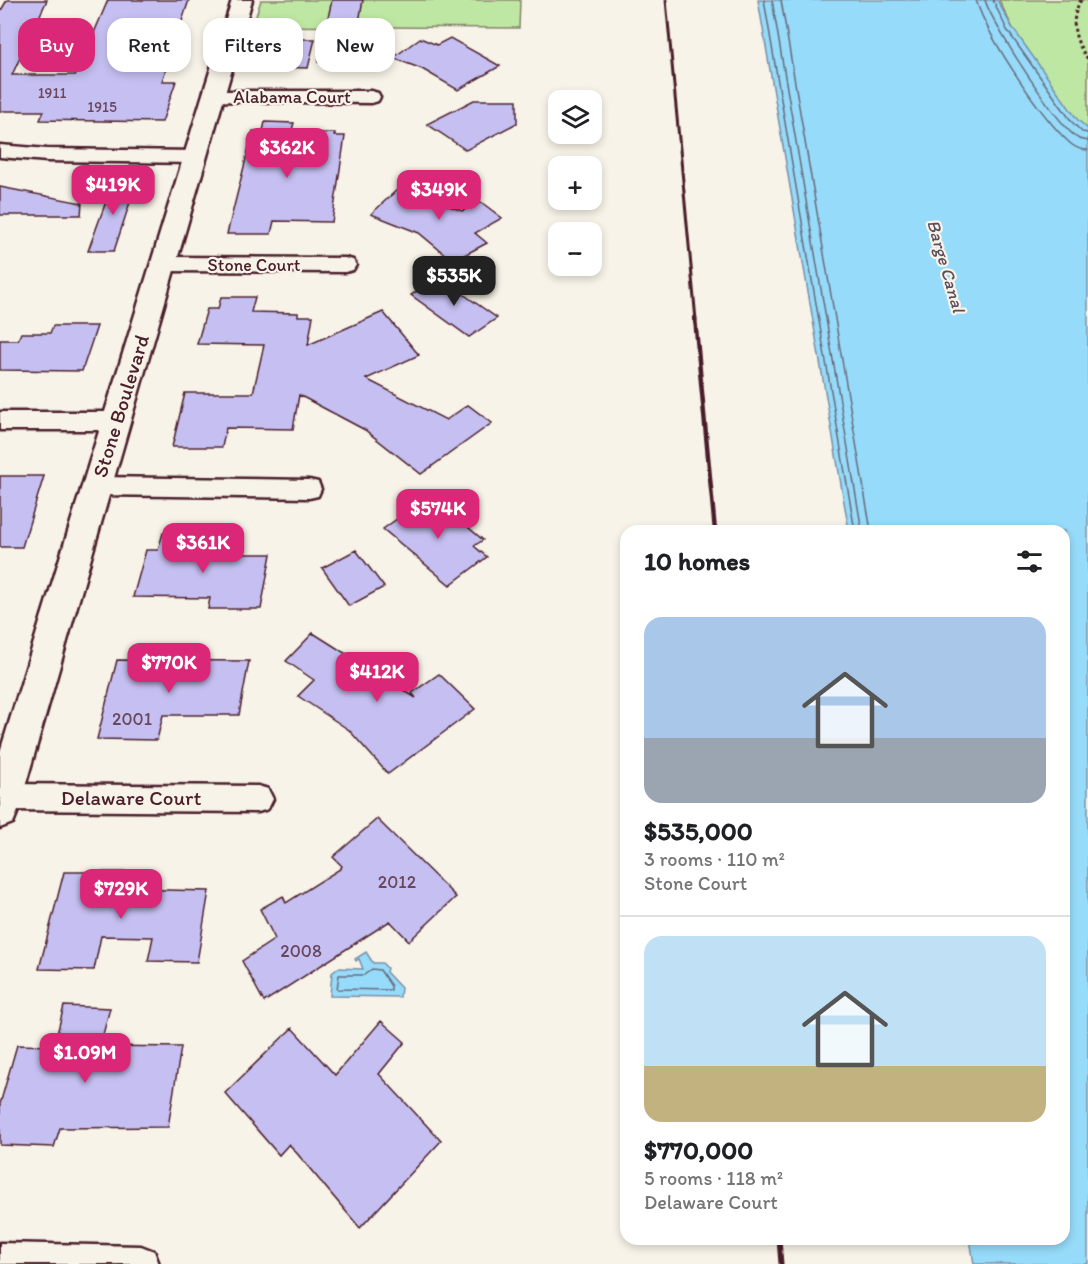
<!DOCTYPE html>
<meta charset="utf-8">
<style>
body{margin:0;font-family:Itim,sans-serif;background:#f6f6f6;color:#202124;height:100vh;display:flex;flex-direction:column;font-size:22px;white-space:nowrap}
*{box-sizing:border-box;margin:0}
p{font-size:20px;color:#757577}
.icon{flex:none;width:33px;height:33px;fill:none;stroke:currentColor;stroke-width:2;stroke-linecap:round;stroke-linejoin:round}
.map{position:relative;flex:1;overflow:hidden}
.panel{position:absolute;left:620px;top:525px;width:450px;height:720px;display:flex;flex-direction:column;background:#fff;border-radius:18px;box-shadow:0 3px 9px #0003}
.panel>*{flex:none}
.top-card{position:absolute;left:18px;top:18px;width:512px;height:54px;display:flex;gap:12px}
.fabs{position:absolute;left:548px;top:90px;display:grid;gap:12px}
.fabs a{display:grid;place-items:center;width:54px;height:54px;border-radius:12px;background:#fff;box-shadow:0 3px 9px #0003;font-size:30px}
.price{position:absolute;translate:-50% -51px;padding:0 14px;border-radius:12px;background:#db2777;color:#fff;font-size:20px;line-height:39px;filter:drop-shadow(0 2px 3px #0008)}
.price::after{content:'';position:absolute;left:50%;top:36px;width:18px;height:14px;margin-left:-9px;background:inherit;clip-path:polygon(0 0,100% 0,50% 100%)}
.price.current{background:#222;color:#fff}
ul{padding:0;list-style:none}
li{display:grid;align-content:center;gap:12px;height:318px;padding:0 24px}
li+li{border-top:2px solid #e0e0e0}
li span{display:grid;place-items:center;height:186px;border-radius:18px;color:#555}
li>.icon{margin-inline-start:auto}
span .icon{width:108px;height:108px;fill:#fffc;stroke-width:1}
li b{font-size:26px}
h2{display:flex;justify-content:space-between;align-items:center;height:72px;padding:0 24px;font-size:26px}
.pill{padding:0 21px;border-radius:18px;background:#fff;box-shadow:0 3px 9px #0003;font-size:21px;line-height:54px}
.pill.current{background:#db2777;color:#fff}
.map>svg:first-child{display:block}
.green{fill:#bee7a3;stroke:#848367;stroke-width:1.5}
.water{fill:#96dbf9;stroke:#7890a7;stroke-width:1.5}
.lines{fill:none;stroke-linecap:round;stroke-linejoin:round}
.shore{stroke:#686a7d;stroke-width:1.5}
.building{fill:#c6c0f2;stroke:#4a1f2b;stroke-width:1.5}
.minor-casing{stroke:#4a1f2b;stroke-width:5}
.tertiary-casing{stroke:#4a1f2b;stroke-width:5}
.path{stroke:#4a1f2b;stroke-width:3;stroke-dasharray:3 3;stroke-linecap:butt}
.minor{fill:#f7f3e8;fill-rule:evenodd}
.tertiary{fill:#f7f3e8;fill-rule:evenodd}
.rail-far2{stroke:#4a1f2b;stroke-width:3}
.rail-far1{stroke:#4a1f2b;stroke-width:4.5}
.rail{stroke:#4a1f2b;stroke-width:5}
.labels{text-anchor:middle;stroke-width:4.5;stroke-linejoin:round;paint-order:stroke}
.far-number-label{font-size:15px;fill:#69475d}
.far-street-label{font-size:18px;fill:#4a1f2b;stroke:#f7f3e8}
.far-water-label{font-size:18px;font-style:italic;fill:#5d4e5e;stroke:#f7f3e8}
.number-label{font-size:18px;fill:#69475d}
.street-label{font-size:21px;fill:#4a1f2b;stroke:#f7f3e8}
</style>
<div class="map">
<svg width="1088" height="1264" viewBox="0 0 1088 1264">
<rect width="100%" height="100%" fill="#f7f3e8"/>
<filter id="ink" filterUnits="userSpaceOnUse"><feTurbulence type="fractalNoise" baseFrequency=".0167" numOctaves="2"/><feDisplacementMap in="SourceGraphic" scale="12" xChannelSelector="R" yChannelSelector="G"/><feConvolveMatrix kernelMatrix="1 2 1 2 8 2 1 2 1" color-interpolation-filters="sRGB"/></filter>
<g filter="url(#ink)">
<path class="green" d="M261 0H520L519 28 253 26Z
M999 0H1088V133L1048 100Z"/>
<path class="water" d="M758 0H997L1012 27 1077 119 1088 129V1264H974L970 1239H1064V531H849Z
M366 952 373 963H382L387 968 386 972 401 988 400 997 330 996 332 973 338 968 363 969 359 959 356 961 355 959Z"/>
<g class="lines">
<path class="shore" d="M764 0 855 531
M772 0 862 531
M781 0 871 531
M976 0C987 36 1042 119 1071 144 1076 148 1081 150 1088 150
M985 0C992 24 1059 128 1079 139 1082 140 1085 140 1088 141
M993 0 1007 30 1072 122 1082 132 1088 133
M372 969 380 970 391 986V990L337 989 339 975H364Z"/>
</g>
<path class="building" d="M7 0H47L12 75H76L108 0H189L162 81H176L162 122 40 120 44 111H0V12Z
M332 0H363L352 60 349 62H318Z
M420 38 437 45 450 38 500 66 458 90 422 69 393 58Z
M280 39H315L308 68 271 67Z
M474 100H517V123L466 150 427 124Z
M265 122 294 123 291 133H335L334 136H345L332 222 274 221 271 234H227L253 131H263Z
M115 177 136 184 114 251H88Z
M0 187 82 203 81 215H0Z
M400 187 462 211 481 202 502 218 475 233 487 243 453 261 419 233 371 214Z
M439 277 497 318 469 337 411 295Z
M221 297H255L251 312 298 313V316H313L308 345 383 312 419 355 366 379 446 420 468 405 492 423 421 474 365 430 299 395 293 429 226 428 222 447H172L185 393H253L264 345 197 344 207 309H218Z
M53 326H97L82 371 0 370V340H18L21 333H50Z
M0 476H44L22 547H0Z
M430 495 483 540 474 546 487 557 450 585 383 529Z
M163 533H201L196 554H271L261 609H208L210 598 133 597 146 550H158Z
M356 550 384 587 349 606 322 568Z
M313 633 416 698 412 693 439 674 475 709 388 774 349 730 298 696 314 680 286 661Z
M117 660 249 661 239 715H163L157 740 97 739Z
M377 819 456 897 409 941 390 921 264 1002 242 961 275 939 260 909 283 896 286 903 340 869 342 866 333 857Z
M64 872H130L126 889 209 891 197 962 148 961 153 937 101 936 94 970 39 969Z
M64 1006 110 1008 100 1046 181 1047 168 1127 60 1128 54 1147 0 1145V1104L17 1045 54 1046Z
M381 1021 405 1042 379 1074 441 1141 360 1228 289 1144 279 1155 225 1093 292 1028 335 1075Z"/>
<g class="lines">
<defs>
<path id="minor" d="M213 91H371L378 93 380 97 378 101 371 103 206 101 204 97 206 93Z
M0 145 47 149 195 151 202 153 205 157 202 161 195 163 47 161 0 157Z
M163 257 345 258 353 260 356 265 353 270 345 272 163 271 155 269 152 264 155 259Z
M0 412H117L125 415 129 421 125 427 117 430H0Z
M97 477 309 480 318 482 321 489 318 496 309 498 97 495 88 493 85 486 88 479Z
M4 784 258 786 268 789 273 799 268 809 258 812 4 810 0 809V785Z
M0 1243 141 1246 154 1251 159 1264H0Z"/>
<path id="tertiary" d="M232 0H252L18 811 13 823 0 828V752Z"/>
</defs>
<use href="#minor" class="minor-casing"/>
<use href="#tertiary" class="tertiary-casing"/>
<path class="path" d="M1081 0C1069 20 1074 41 1088 59"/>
<use href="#minor" class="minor"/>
<use href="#tertiary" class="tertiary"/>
<path class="rail-far2" d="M666 0 696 320"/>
<path class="rail-far1" d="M695 318 715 531"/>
<path class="rail" d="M779 1239 781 1264"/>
</g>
</g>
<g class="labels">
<g class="far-number-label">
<text x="52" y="98">1911</text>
<text x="102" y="112">1915</text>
</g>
<g class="far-street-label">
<text x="292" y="103">Alabama Court</text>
<text x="254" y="271">Stone Court</text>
</g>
<g class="far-water-label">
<text transform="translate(946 266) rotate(74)" y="6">Barge Canal</text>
</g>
<g class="number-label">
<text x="132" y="725">2001</text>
<text x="397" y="888">2012</text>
<text x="301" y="957">2008</text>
</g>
<g class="street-label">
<text transform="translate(121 406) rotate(-73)" y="7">Stone Boulevard</text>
<text x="131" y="805">Delaware Court</text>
</g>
</g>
</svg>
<div class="fabs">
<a><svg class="icon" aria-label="layers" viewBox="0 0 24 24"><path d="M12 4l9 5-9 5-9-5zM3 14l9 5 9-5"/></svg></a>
<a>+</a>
<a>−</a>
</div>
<b class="price" style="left:287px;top:179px">$362K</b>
<b class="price" style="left:113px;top:216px">$419K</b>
<b class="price" style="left:439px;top:221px">$349K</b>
<b class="price current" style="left:454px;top:307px">$535K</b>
<b class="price" style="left:438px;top:540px">$574K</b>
<b class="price" style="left:203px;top:574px">$361K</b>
<b class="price" style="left:169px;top:694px">$770K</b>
<b class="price" style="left:377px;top:703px">$412K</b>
<b class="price" style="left:121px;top:920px">$729K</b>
<b class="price" style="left:85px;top:1084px">$1.09M</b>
<div class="top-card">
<a class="pill current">Buy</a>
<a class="pill">Rent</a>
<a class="pill">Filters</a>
<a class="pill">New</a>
</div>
<section class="panel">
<h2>10 homes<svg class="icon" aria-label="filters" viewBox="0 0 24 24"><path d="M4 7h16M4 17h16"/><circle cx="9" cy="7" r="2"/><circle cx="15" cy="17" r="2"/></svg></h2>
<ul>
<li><span style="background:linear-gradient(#a9c7e8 65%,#9aa5b1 0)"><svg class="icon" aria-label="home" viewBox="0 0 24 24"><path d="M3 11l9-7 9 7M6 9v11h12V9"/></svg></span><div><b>$535,000</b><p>3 rooms · 110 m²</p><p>Stone Court</p></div></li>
<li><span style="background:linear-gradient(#bfe0f5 70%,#c2b280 0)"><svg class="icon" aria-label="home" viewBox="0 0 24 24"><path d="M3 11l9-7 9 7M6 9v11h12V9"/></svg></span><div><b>$770,000</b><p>5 rooms · 118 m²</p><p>Delaware Court</p></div></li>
</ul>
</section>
</div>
